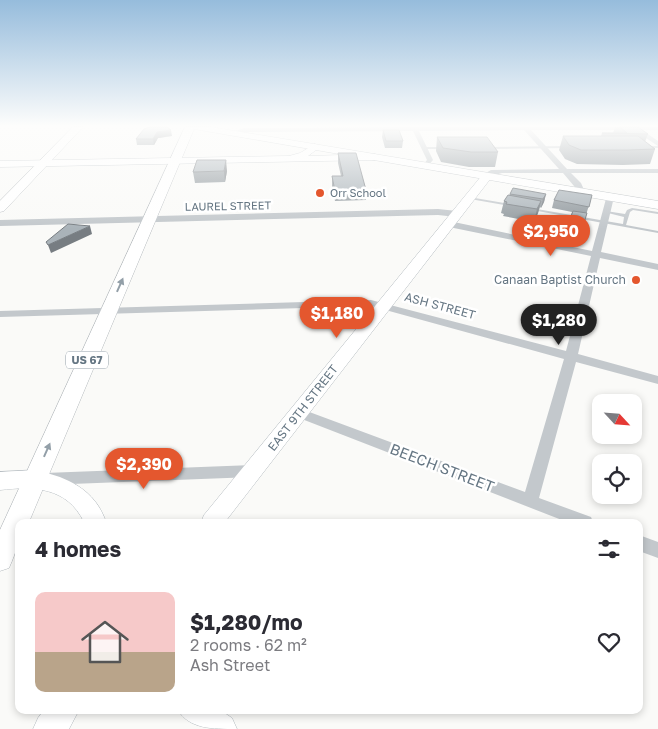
<!DOCTYPE html>
<meta charset="utf-8">
<style>
body{margin:0;font-family:"Golos Text",sans-serif;background:#f2f2f3;color:#2b2b33;height:100vh;display:flex;flex-direction:column;font-size:19px;white-space:nowrap}
*{box-sizing:border-box;margin:0}
p{font-size:16px;color:#7c7c81}
.icon{flex:none;width:28px;height:28px;fill:none;stroke:currentColor;stroke-width:2;stroke-linecap:round;stroke-linejoin:round}
.map{position:relative;flex:1;overflow:hidden}
.sheet{position:absolute;left:15px;top:519px;width:628px;height:195px;display:flex;flex-direction:column;background:#fff;border-radius:10px;box-shadow:0 2px 8px #0003}
.sheet>*{flex:none}
.needle{width:32px;rotate:116deg}
.controls{position:absolute;left:592px;top:394px;display:grid;gap:10px}
.controls a{display:grid;place-items:center;width:50px;height:50px;border-radius:10px;background:#fff;box-shadow:0 2px 8px #0003;font-size:25px}
.price{position:absolute;translate:-50% -42px;padding:0 11px;border-radius:18px;background:#e4572e;color:#fff;font-size:16px;line-height:32px;filter:drop-shadow(0 1px 2px #0008)}
.price::after{content:'';position:absolute;left:50%;top:30px;width:15px;height:11px;margin-left:-8px;background:inherit;clip-path:polygon(0 0,100% 0,50% 100%)}
.price.current{background:#222;color:#fff}
ul{padding:0;list-style:none}
li{display:flex;align-items:center;gap:15px;height:125px;padding:0 20px}
li+li{border-top:1px solid #e1e1e2}
li span{display:grid;place-items:center;flex:none;width:140px;height:100px;border-radius:10px;color:#555}
li>.icon{margin-inline-start:auto}
span .icon{width:60px;height:60px;fill:#fffc;stroke-width:1}
li b{font-size:21px}
h2{display:flex;justify-content:space-between;align-items:center;height:60px;padding:0 20px;font-size:21px}
.map>svg:first-child{display:block}
.lines{fill:none;stroke-linecap:round;stroke-linejoin:round}
.secondary-casing{stroke:#b3babf;stroke-width:1}
.primary-casing{stroke:#b5babe;stroke-width:1}
.lane{fill:#c3c8cc;fill-rule:evenodd}
.street{fill:#c3c8cc;fill-rule:evenodd}
.secondary{fill:#fff;fill-rule:evenodd}
.primary{fill:#fff;fill-rule:evenodd}
.wall{fill:#929a9f}
.shaded-wall{fill:#777d82}
.building{fill:#aab3b9;stroke:#777d82}
.oneway{fill:#939fa8}
.poi-dot{fill:#e4572e;stroke:#fff;stroke-width:2}
.labels{text-anchor:middle;stroke-width:5;stroke-linejoin:round;paint-order:stroke}
.far-poi-label{font-size:11px;fill:#657683;stroke:#fff;text-anchor:start}
.far-street-label{font-size:11px;fill:#657683;stroke:#fff}
.shield{fill:#fff;stroke:#939fa8;stroke-width:1}
.shield-label{font-size:11px;font-weight:bold;fill:#657683}
.poi-label{font-size:12px;fill:#657683;stroke:#fff;text-anchor:end}
.street-label{font-size:12px;fill:#657683;stroke:#fff}
.near-street-label{font-size:15px;fill:#657683;stroke:#fff}
</style>
<div class="map">
<svg width="658" height="729" viewBox="0 0 658 729">
<rect width="100%" height="100%" fill="#fafaf8"/>
<g class="lines">
<defs>
<path id="secondary" d="M315 144 320 147 308 156 375 154 380 157 375 160 0 167V161L289 156 300 153Z
M487 173 492 176 491 178 225 522H201L204 515 483 174Z
M35 470C67 477 95 489 106 522H84C67 487 34 486 0 490V472Z
M44 710H79L69 729H33L38 718Z
M178 710H220L232 718 237 729C212 729 189 729 178 710Z"/>
<path id="primary" d="M73 127H83L4 211 0 212V201Z
M185 127H211L658 201V209L194 129 29 522H19C19 542 17 550 9 568L0 571V530Z"/>
</defs>
<use href="#secondary" class="secondary-casing"/>
<use href="#primary" class="primary-casing"/>
<path class="lane" d="M567 146H568V148L487 149 485 148 487 147Z
M644 146H658V148H643L642 147Z
M423 147H444L446 148 444 149H424L422 148Z
M469 197 510 204 512 205 510 206 470 199 468 198Z
M531 208 623 224 624 217 604 212 606 211 625 214 627 210 632 208 658 212V214L633 210 630 212 626 225 658 231V233L532 210 530 209Z"/>
<path class="street" d="M411 127H658V130H642L658 141V146L634 130H531L567 169H658V173H571L581 183 585 192 581 194H578L574 186 563 173H502L484 178V174L491 170 559 169 524 130 419 131 433 160 426 168 422 166 427 160 413 131 244 132 233 135 230 133 244 128Z
M607 195 614 197 601 252 658 264V270L600 258 578 354 658 376V384L576 362 539 498 591 517 593 522H567L294 416 292 413 294 410H304L525 492 564 359 371 306 0 317V311L371 300 566 351 591 256 449 227 445 224 449 221 592 251Z
M438 209 457 211 461 214 457 217 438 215 0 226V220Z
M253 465 258 467 261 471 258 475 253 477 45 485 39 483 37 479 39 475 45 473Z
M639 535 658 542V558L639 551Z"/>
<use href="#secondary" class="secondary"/>
<use href="#primary" class="primary"/>
</g>
<path class="wall" d="M615 127H638L648 134 645 142 655 149 650 164 623 165 577 164 565 159 559 150 563 136H601L602 133H613Z
M383 130 403 141 402 148H385L382 137Z
M172 136 158 138 154 145H137L136 139Z
M437 137 498 152 495 167H469L441 162 436 151Z
M338 153 366 190V200L335 201 332 186V176H341L338 163Z
M227 171 225 182 195 183 193 172Z
M510 194H546L544 202 541 208 540 207 538 213 534 222 503 216 504 214 501 213 504 201 509 195Z
M592 195 578 242 563 239 572 212 552 208 554 200Z"/>
<path class="shaded-wall" d="M171 130 172 136 158 138 154 145 153 139 157 132Z
M226 160 227 171 225 182 224 171Z
M546 194 544 202 541 208 543 199Z
M541 201 538 213 534 222 537 209Z
M90 226 92 234 51 253 48 245Z"/>
<path class="building" d="M150 127H167L171 130 157 132 153 139H136L144 129Z
M620 127H638L648 134 602 133H627Z
M383 130H399L403 141H386Z
M563 136H638L655 149 628 150H581L569 145Z
M437 137H487L498 152H471L443 148Z
M338 153H356L366 190 335 191 332 176H343Z
M197 160H226L224 171 193 172Z
M513 188 546 194 543 199 510 194Z
M559 190 592 195 589 207 554 200Z
M508 195 541 201 537 209 506 204 507 202 504 201Z
M573 211 587 213 581 233 566 230Z
M68 224 90 226 48 245 46 242Z"/>
<defs><path id="oneway-solid" d="M-6-.8H1V-3.2L6.5 0L1 3.2V.8H-6Z" transform="scale(1.25)"/></defs>
<g class="oneway">
<use href="#oneway-solid" transform="translate(120 285) rotate(-66)"/>
<use href="#oneway-solid" transform="translate(47 450) rotate(-66)"/>
</g>
<linearGradient id="sky" x2="0" y2="1"><stop stop-color="#96bcdc"/><stop offset="0.55" stop-color="#fdfdfc"/><stop offset="1" stop-color="#fdfdfc" stop-opacity="0"/></linearGradient>
<rect width="658" height="229" fill="url(#sky)"/>
<g class="poi-dot">
<circle cx="320" cy="193" r="5"/>
<circle cx="636" cy="280" r="5"/>
</g>
<g class="labels">
<g class="far-poi-label">
<text x="330" y="197">Orr School</text>
</g>
<g class="far-street-label">
<text transform="translate(228 206) rotate(-1)" y="4">LAUREL STREET</text>
</g>
<rect class="shield" x="66" y="351.5" width="42" height="17" rx="4"/>
<g class="shield-label">
<text x="87" y="364">US 67</text>
</g>
<g class="poi-label">
<text x="626" y="284">Canaan Baptist Church</text>
</g>
<g class="street-label">
<text transform="translate(440 306) rotate(15)" y="4">ASH STREET</text>
<text transform="translate(303 408) rotate(-52)" y="4">EAST 9TH STREET</text>
</g>
<g class="near-street-label">
<text transform="translate(442 468) rotate(21)" y="5">BEECH STREET</text>
</g>
</g>
</svg>
<div class="controls">
<a><svg class="needle" viewBox="-14 -14 28 28"><path d="M0-13l5 13h-10z" fill="#e53935"/><path d="M0 13l5-13h-10z" fill="#7c7c81"/></svg></a>
<a><svg class="icon" aria-label="locate" viewBox="0 0 24 24"><circle cx="12" cy="12" r="6"/><path d="M12 2v4M12 18v4M2 12h4M18 12h4"/></svg></a>
</div>
<b class="price" style="left:551px;top:257px">$2,950</b>
<b class="price" style="left:337px;top:339px">$1,180</b>
<b class="price current" style="left:559px;top:346px">$1,280</b>
<b class="price" style="left:144px;top:490px">$2,390</b>
<section class="sheet">
<h2>4 homes<svg class="icon" aria-label="filters" viewBox="0 0 24 24"><path d="M4 7h16M4 17h16"/><circle cx="9" cy="7" r="2"/><circle cx="15" cy="17" r="2"/></svg></h2>
<ul>
<li><span style="background:linear-gradient(#f6c9c9 60%,#b9a48a 0)"><svg class="icon" aria-label="home" viewBox="0 0 24 24"><path d="M3 11l9-7 9 7M6 9v11h12V9"/></svg></span><div><b>$1,280/mo</b><p>2 rooms · 62 m²</p><p>Ash Street</p></div><svg class="icon" aria-label="heart" viewBox="0 0 24 24"><path d="M12 20l-8-8c-3-5 5-10 8-4 3-6 11-1 8 4z"/></svg></li>
</ul>
</section>
</div>
